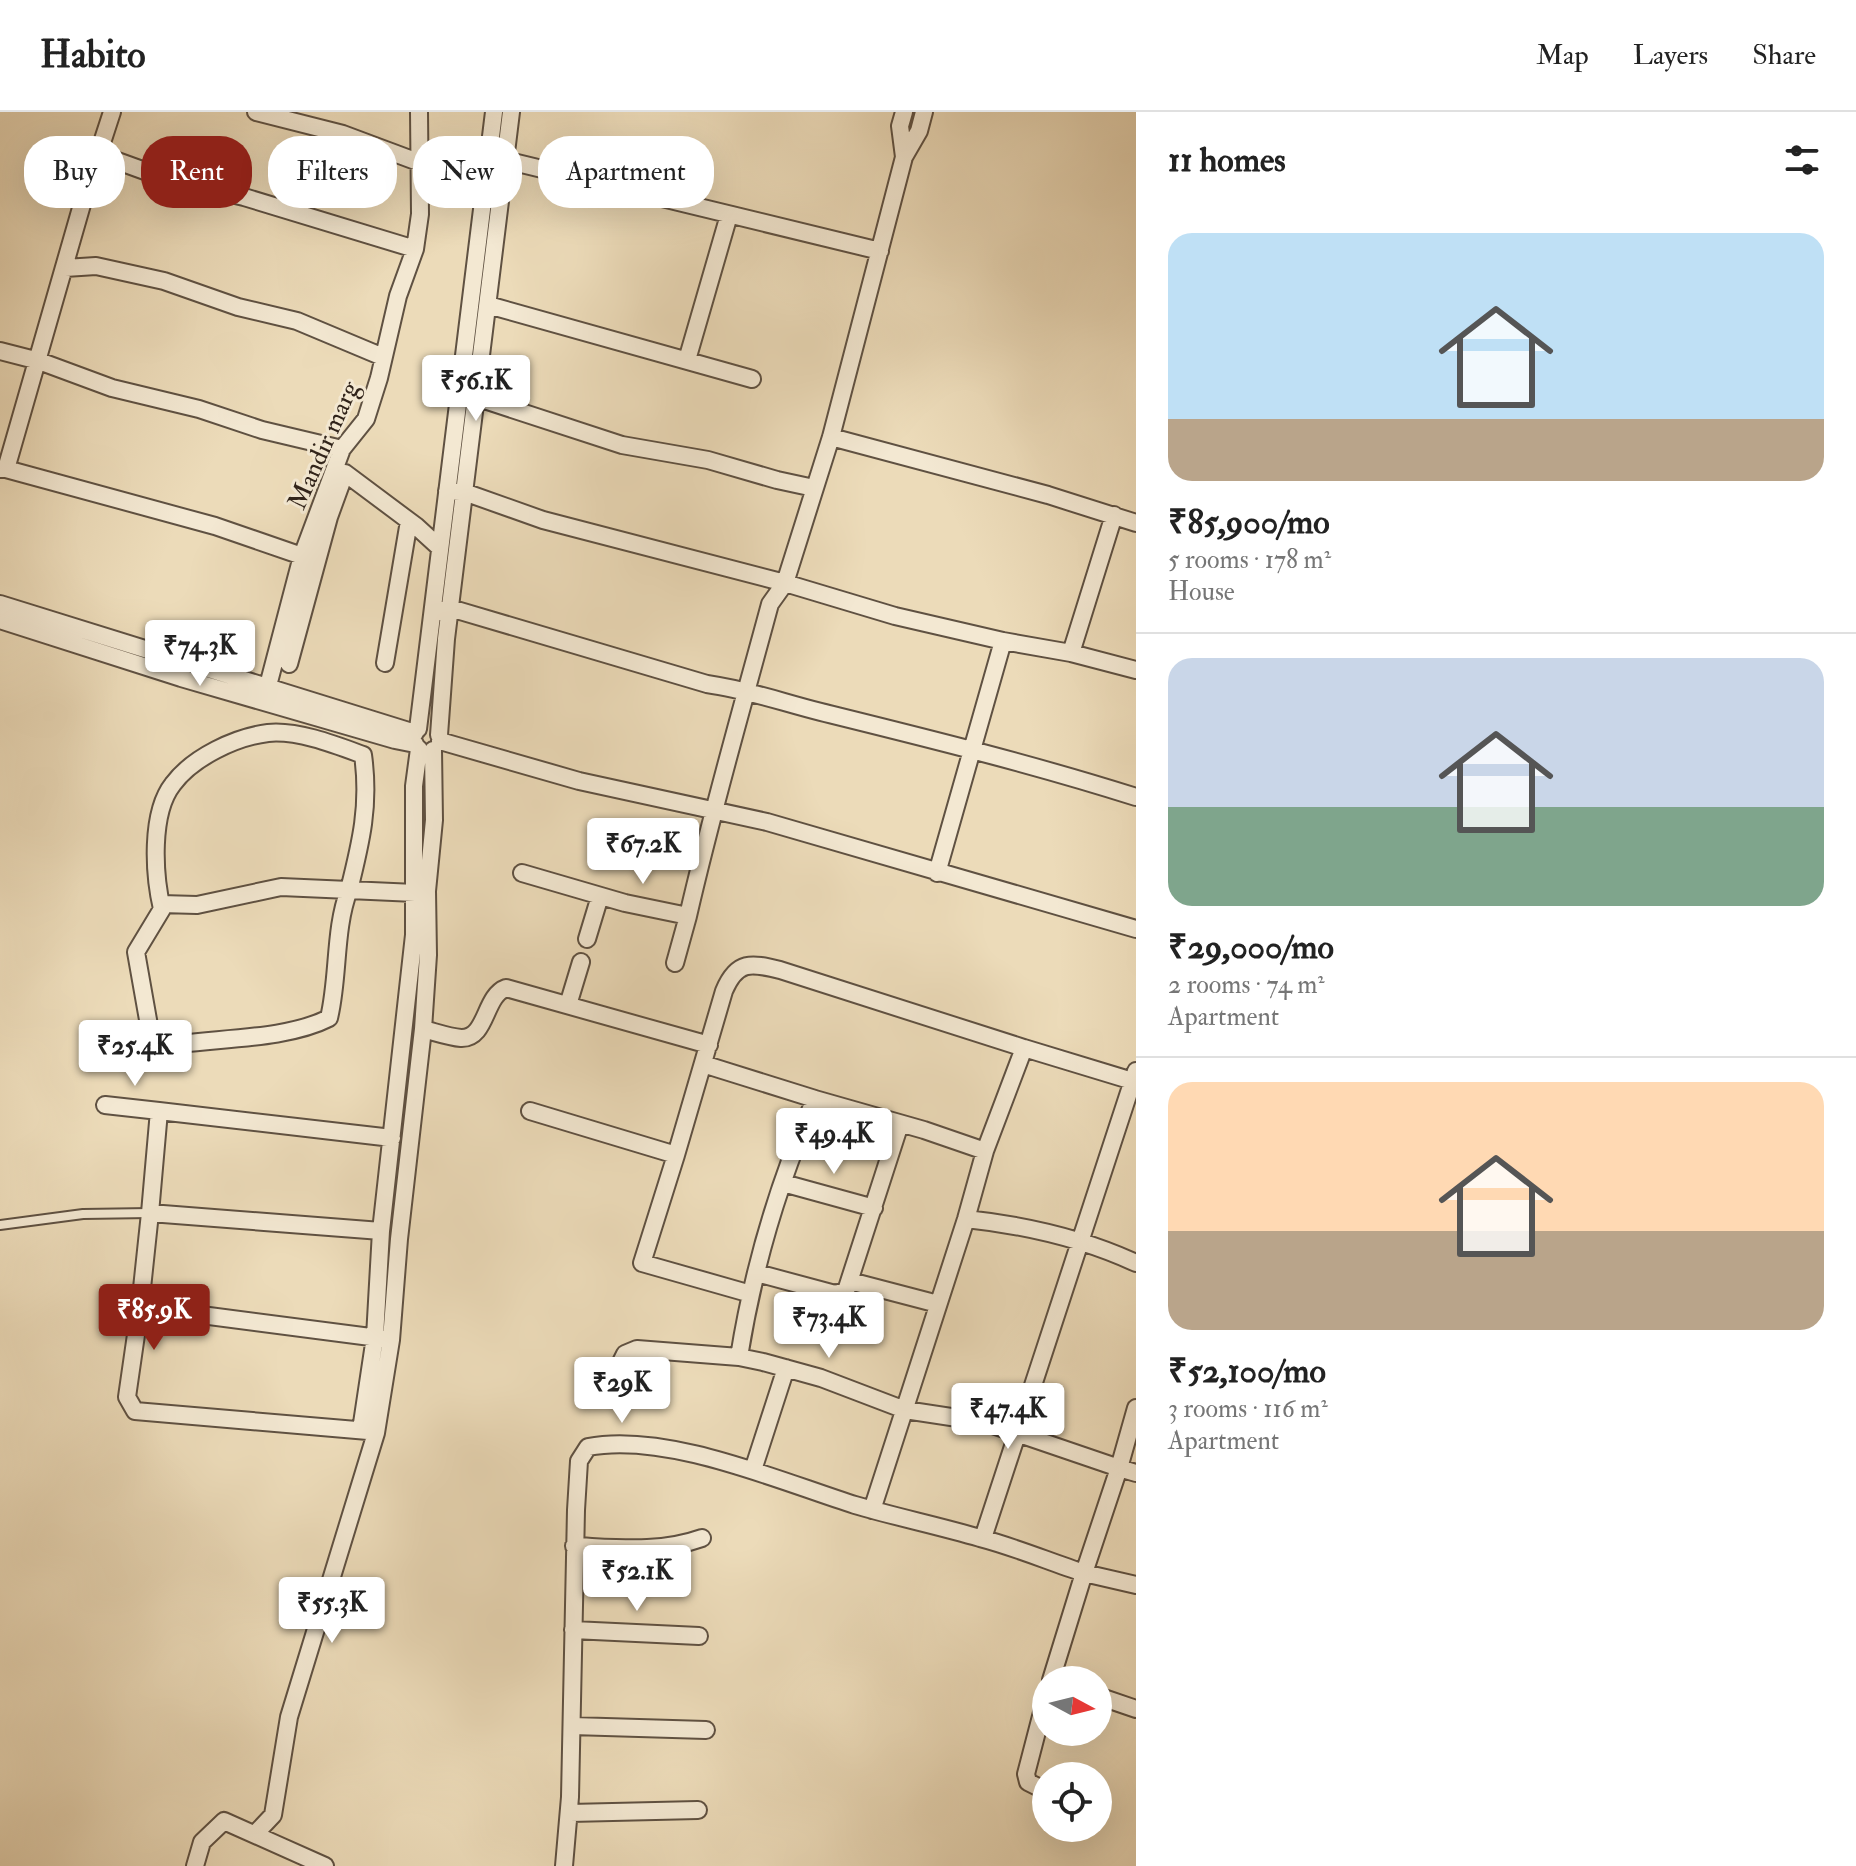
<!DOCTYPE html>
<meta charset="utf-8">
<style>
body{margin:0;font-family:"IM FELL Double Pica",serif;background:#f6f6f6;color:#222;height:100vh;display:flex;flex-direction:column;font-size:30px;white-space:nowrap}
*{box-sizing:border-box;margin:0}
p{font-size:26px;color:#767676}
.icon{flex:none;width:44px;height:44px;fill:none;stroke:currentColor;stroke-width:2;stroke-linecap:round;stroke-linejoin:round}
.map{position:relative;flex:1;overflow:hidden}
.panel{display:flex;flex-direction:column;background:#fff;width:720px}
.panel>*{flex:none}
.banner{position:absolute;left:24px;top:24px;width:760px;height:72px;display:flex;gap:16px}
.needle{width:52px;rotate:97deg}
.buttons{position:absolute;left:1032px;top:1554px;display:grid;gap:16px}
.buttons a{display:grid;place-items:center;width:80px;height:80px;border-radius:50%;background:#fff;box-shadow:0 8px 32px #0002;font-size:40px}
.price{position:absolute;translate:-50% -68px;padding:0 18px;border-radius:8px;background:#fff;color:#222;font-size:26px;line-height:52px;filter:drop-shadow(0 2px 4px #0008)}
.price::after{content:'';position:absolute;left:50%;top:48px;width:24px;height:18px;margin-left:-12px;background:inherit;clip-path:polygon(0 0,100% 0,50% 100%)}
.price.on{background:#8f2418;color:#fff}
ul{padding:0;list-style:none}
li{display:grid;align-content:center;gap:16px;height:424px;padding:0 32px}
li+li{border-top:2px solid #e0e0e0}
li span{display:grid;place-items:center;height:248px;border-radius:24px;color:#555}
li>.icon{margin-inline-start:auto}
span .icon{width:144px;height:144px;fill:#fffc;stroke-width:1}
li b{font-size:34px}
h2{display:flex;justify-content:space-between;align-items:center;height:96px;padding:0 32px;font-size:34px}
.tag{padding:0 28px;border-radius:32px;background:#fff;box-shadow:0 8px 32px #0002;font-size:28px;line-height:72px}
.tag.on{background:#8f2418;color:#fff}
header{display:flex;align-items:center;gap:48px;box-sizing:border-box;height:112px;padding:0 40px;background:#fff;border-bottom:2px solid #e0e0e0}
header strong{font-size:38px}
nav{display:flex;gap:44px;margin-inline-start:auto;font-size:28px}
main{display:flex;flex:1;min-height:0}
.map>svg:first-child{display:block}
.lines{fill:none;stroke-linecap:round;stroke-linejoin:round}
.lane-casing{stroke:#5f5142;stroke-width:12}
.street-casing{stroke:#5f5142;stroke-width:20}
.lane{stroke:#f3e8d2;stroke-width:8}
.street{stroke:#f3e8d2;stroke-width:16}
.labels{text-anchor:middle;stroke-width:6;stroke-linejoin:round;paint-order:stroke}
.street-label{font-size:26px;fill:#30231a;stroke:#f3e8d2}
</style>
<header>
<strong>Habito</strong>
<nav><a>Map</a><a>Layers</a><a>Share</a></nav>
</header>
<main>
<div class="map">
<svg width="1136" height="1754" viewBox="0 0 1136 1754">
<rect width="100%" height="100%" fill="#ecdbb9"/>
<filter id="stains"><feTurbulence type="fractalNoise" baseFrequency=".0025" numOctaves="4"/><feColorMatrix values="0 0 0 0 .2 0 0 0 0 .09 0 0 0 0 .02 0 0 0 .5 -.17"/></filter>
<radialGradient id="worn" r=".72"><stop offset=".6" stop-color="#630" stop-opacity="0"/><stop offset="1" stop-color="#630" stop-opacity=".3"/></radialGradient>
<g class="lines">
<defs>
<path id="lane" d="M0 1113 83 1102 150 1101"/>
<path id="street" d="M256 0 343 22 418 50
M98 42 167 67 244 85 415 137
M904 45 900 14 904 0
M497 46 880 139
M65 156 96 154 164 169 238 195 297 209 383 245
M488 193 752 267
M0 239 39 249 112 276 199 297 262 318 342 337
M687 248 729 103
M469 283 622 333 708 348 777 368 814 376
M831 325 1048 383 1136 411
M0 357H6L83 89 112 0
M6 357 215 414 302 444
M447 379 464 380 543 408 785 471 895 504 1003 529 1071 541 1136 558
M0 492 415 621
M434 501 450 496 707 572C749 578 781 590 821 600 926 626 1032 652 1136 685
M0 508 181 566 395 628 415 632
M1071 541 1114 403
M385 551 409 409
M289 552 329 405 345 361 416 414 439 435
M264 589 302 444 342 337 366 307 379 266 398 184 415 137 420 102 419 0
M418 617 494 0
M439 623 446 527 511 0
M440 629 579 669 767 710 1136 817
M522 761 625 791 688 804C712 699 742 596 770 492L785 471 831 325 904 45 919 19 924 0
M937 761 1003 529
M161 792 197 793 281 775 349 778C334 817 339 865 329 906 282 930 206 925 153 936L136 840 162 797C154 763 150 701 173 672 193 645 236 625 268 621 298 618 336 633 363 643 370 693 361 730 349 778L415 781
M587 827 600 784
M675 851 688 804
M568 893 581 850
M423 917C435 920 449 925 461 926 487 927 484 884 506 876L709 933
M1024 936 1136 970
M703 952 815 987
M105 993 159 999
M530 999 676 1043 724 879C737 848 751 851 780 858L1024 936 985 1039 966 1107 872 1398
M676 1043 642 1151 751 1182
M783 1071 874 1096
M150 1101 159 999 392 1026
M966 1107C1023 1113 1084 1127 1136 1151
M757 1161 835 1182 846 1179 900 1012
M850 1169 938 1192
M140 1195 150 1101 381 1119
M739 1245C753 1157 779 1069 815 987L924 1018 985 1039
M618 1256 625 1242 637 1237 739 1245 763 1250 821 1266 905 1298 984 1310 1119 1356 1084 1461 1136 1473
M1136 1296 1119 1356 1136 1361
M361 1318 375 1225 381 1119 414 823V674L419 637
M368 1319 135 1299 127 1285 140 1195 386 1227
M753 1358 786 1256
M983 1426 1136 959
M574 1434C618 1436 660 1441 702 1426
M573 1518 699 1524
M1098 1584 1136 1597
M1046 1585 1026 1662 1028 1670 1046 1679
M572 1614 706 1618
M570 1701 698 1698
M255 1722 273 1703 289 1605 376 1321 391 1228 399 1127 423 917 428 843 427 779 434 708 433 638
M195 1754 202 1730 224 1709 325 1754
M564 1754 570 1685 576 1398 579 1349 588 1335C667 1320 779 1369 855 1393 896 1405 939 1414 980 1426 1015 1435 1050 1450 1084 1461L1051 1568"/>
</defs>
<use href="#lane" class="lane-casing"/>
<use href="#street" class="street-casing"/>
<use href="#lane" class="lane"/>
<use href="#street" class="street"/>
</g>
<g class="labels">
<g class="street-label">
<text transform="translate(323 333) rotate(-66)" y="9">Mandir marg</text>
</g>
</g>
<rect width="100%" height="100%" filter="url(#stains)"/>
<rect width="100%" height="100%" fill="url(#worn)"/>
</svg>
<div class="buttons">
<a><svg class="needle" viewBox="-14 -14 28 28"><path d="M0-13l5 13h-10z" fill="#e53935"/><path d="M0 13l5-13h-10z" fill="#767676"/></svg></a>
<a><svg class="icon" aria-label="locate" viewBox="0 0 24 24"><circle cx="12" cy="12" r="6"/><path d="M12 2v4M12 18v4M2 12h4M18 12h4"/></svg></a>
</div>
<b class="price" style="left:476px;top:311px">₹56.1K</b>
<b class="price" style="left:200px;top:576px">₹74.3K</b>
<b class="price" style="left:643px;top:774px">₹67.2K</b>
<b class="price" style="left:135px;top:976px">₹25.4K</b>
<b class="price" style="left:834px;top:1064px">₹49.4K</b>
<b class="price on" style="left:154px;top:1240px">₹85.9K</b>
<b class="price" style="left:829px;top:1248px">₹73.4K</b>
<b class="price" style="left:622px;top:1313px">₹29K</b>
<b class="price" style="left:1008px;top:1339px">₹47.4K</b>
<b class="price" style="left:637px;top:1501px">₹52.1K</b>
<b class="price" style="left:332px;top:1533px">₹55.3K</b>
<div class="banner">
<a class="tag">Buy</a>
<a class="tag on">Rent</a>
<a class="tag">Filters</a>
<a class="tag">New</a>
<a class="tag">Apartment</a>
</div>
</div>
<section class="panel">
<h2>11 homes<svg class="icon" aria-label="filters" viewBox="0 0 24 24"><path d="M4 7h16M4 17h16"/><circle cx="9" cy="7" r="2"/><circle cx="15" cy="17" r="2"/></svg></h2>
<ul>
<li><span style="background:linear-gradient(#bfe0f5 75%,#b9a48a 0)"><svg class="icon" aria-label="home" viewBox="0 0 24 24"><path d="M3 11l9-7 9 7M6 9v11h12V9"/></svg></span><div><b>₹85,900/mo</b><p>5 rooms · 178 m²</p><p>House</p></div></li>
<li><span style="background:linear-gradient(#c9d6e8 60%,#7fa58c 0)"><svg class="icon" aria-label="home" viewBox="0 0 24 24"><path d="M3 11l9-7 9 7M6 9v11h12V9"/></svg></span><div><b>₹29,000/mo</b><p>2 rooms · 74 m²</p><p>Apartment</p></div></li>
<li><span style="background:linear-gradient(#ffd9b3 60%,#b9a48a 0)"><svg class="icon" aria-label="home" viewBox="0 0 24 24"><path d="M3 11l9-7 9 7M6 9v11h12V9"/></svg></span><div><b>₹52,100/mo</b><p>3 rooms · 116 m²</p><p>Apartment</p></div></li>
</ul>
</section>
</main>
